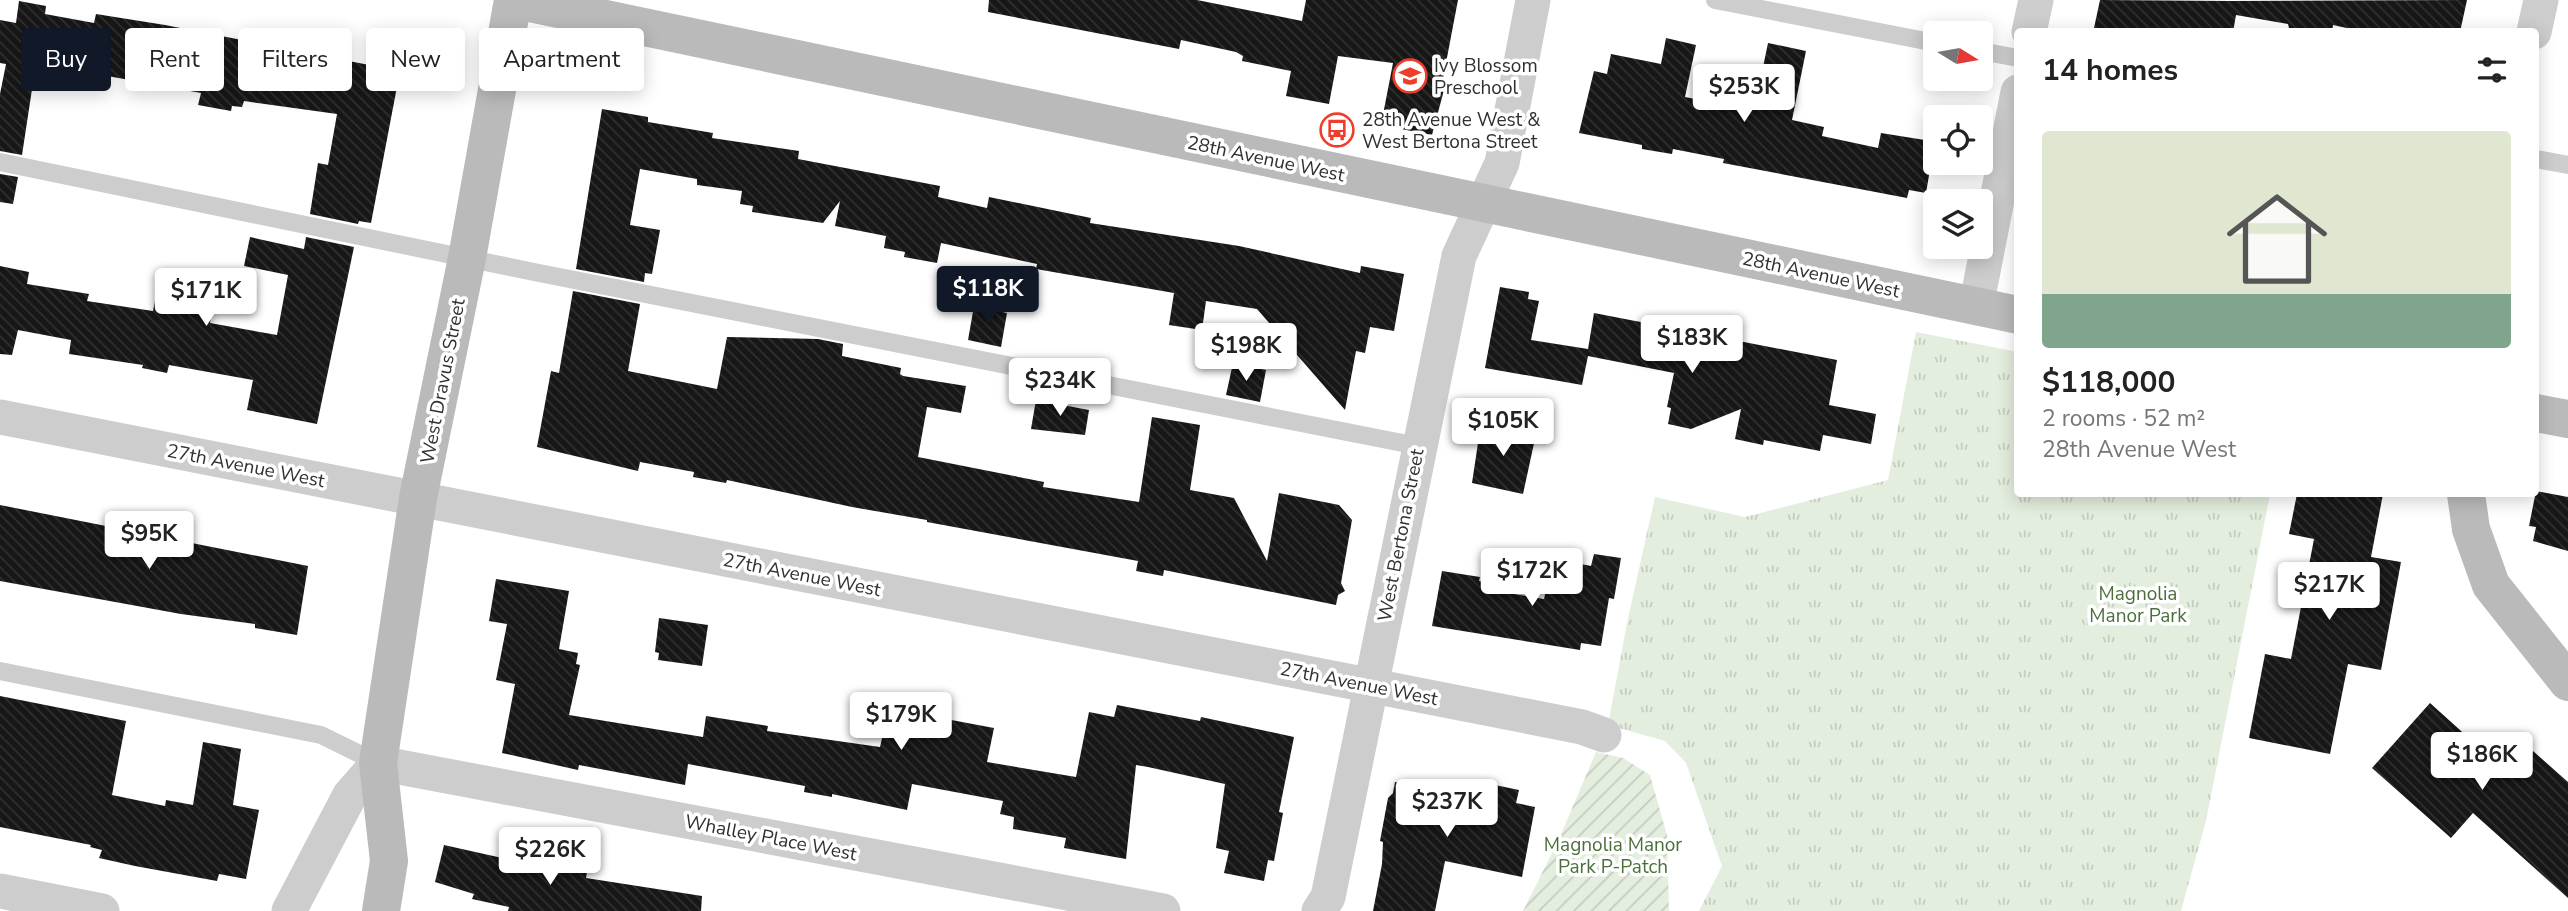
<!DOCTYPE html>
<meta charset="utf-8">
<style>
body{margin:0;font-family:"Nunito Sans",sans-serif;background:#f6f6f6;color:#222;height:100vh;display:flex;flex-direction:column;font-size:26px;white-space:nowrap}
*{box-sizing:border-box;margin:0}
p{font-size:23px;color:#767676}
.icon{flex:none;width:38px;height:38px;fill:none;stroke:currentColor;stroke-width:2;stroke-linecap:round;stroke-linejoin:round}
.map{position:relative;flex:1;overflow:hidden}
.details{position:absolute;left:2014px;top:28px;width:525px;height:469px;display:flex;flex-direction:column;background:#fff;border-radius:7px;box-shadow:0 4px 18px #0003}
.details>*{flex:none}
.banner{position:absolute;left:21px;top:28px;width:665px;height:63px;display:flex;gap:14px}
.needle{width:46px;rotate:101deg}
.fabs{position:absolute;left:1923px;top:21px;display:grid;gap:14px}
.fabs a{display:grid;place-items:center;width:70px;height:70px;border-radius:7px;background:#fff;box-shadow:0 4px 18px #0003;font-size:35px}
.price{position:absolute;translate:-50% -60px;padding:0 16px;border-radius:7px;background:#fff;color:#222;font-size:23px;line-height:46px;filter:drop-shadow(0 2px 4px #0008)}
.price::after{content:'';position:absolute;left:50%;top:42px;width:21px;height:16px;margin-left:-10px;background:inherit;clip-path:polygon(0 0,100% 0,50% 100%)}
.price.selected{background:#111827;color:#fff}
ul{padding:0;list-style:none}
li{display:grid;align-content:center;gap:14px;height:371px;padding:0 28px}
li+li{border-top:2px solid #e0e0e0}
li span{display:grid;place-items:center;height:217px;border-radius:7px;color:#555}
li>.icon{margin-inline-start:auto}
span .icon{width:126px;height:126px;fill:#fffc;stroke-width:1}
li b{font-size:30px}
h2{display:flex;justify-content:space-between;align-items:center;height:84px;padding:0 28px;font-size:30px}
.tag{padding:0 24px;border-radius:7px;background:#fff;box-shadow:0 4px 18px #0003;font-size:24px;line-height:63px}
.tag.selected{background:#111827;color:#fff}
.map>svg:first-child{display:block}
.grass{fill:url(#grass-tufts)}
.garden{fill:url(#garden-furrows)}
.building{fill:url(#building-back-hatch)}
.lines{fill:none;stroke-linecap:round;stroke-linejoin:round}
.lane{stroke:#cdcdcd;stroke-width:18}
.street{stroke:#cdcdcd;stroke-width:35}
.secondary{stroke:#bababa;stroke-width:38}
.labels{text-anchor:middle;stroke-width:7;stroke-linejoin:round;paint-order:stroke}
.poi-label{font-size:19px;fill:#303030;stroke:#fff;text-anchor:start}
.street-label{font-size:19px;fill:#303030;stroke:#fff}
.park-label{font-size:19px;fill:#4a6f3b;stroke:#fff}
</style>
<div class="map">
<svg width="2568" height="911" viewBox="0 0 2568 911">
<defs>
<pattern id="grass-tufts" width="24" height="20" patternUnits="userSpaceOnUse" patternTransform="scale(1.75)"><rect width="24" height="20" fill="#e4eede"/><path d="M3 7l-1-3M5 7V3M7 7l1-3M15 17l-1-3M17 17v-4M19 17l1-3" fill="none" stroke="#c4ccbf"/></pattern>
<pattern id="garden-furrows" width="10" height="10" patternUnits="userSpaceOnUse" patternTransform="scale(1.75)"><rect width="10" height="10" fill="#e4eede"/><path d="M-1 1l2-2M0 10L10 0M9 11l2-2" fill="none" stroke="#c4ccbf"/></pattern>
<pattern id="building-back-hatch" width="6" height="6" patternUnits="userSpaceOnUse" patternTransform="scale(1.75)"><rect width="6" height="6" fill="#171717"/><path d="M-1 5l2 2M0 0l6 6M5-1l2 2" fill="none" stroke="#303030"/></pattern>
</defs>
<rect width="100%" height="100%" fill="#fff"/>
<path class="grass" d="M1916 332 2018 352V494H2270L2206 821 2181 911H1699L1722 866 1686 763 1665 741 1608 725 1627 623 1655 497 1745 517 1888 480Z"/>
<path class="garden" d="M1596 752 1623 758 1650 775 1667 835 1669 911H1523L1559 839Z"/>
<path class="building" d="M989 0H1197L1302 21 1306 0H1458L1441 89 1444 90 1432 135 1381 125 1393 63 1338 56 1329 104 1286 96 1291 71 1242 61 1243 56 1236 52 1181 40 1179 49 988 12Z
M2100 0 2230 1 2467 0 2460 32H2365L2333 25 2332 32H2290L2288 24 2236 15 2233 32H2112L2094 28Z
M19 1 46 6 45 14 94 23 96 14 165 25 400 71 371 223 359 221 358 224 310 214 318 163 328 165 337 114 244 101 242 107 232 106 231 111 198 105 201 93 36 63 22 155 0 151V94L6 64 0 63V20L16 23Z
M1666 38 1696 45 1685 97 1736 107 1738 98 1756 101 1768 43 1806 51 1792 120 1824 127 1822 136 1878 148 1881 133 1931 141 1929 151 1933 152 1926 193 1909 190 1907 198 1723 163 1724 159 1673 149 1672 154 1642 149V145L1579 133 1594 71 1607 74 1611 54 1661 64Z
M602 109 648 117V122L713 133 712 138 799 151 798 159 940 186 938 197 987 208 989 197 1091 218 1090 223 1239 246 1360 273 1361 266 1404 274 1394 331 1370 327 1365 353 1356 351 1345 410 1257 309 1206 301 1202 330 1169 325 1174 293 1036 269 1037 264 941 243 937 263 904 257 905 252 884 248 886 236 835 226 840 201 823 223 752 212 753 206 740 204 742 191 697 185V179L640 169 630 225 660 230 652 274 645 273 644 282 576 269Z
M0 174 18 177 13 204 0 202Z
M250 237 304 249 306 237 354 247 317 424 247 410 253 380 169 365 167 373 142 368 143 365 69 354 71 340 18 330 12 355 0 354V266L29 272 27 284 89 294 87 301 153 311 155 301 212 311 210 323 277 335 288 275 244 266Z
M1500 287 1529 292 1528 299 1539 301 1531 340 1588 349 1594 313 1837 360 1829 405 1876 414 1871 444 1823 435 1820 451 1764 440 1763 445 1735 439 1741 409 1691 429 1668 424 1671 408 1667 407 1674 373 1588 356 1582 385 1485 368Z
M573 291 640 304 628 371 717 389 727 337 818 339 843 344 842 356 901 368 900 374 903 376 966 386 961 413 927 407 918 457 1044 482 1043 487 1139 502 1152 417 1200 425 1190 490 1234 498 1267 561 1279 493 1339 505 1352 520 1341 583 1345 591 1338 595 1336 605 1164 570 1163 576 1136 571 1138 561 927 522V520L852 507 727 480 726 483 693 477 694 472 640 462 638 471 537 447 551 371 559 373Z
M974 306 1007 313 1001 347 968 340Z
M1233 363 1266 370 1260 402 1226 395Z
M1036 400 1089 410 1085 435 1031 429Z
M1481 423 1536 434 1523 494 1472 483Z
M2536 491 2568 497V551L2533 541 2536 527 2529 526Z
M2297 494H2383L2371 557 2401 562 2381 670 2348 664 2330 754 2249 738 2265 654 2291 659 2314 539 2289 534Z
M0 505 308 566 297 635 255 628V624L181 614 0 581Z
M1594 554 1621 558 1614 599 1609 598 1601 646 1581 643 1580 650 1432 626 1442 571 1480 577 1479 581 1491 583 1490 590 1544 599 1546 590 1559 592V585L1572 587 1576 563 1591 566Z
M496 579 569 591 559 649 578 653 576 664 580 665 569 715 703 737 706 716 768 726 767 731 880 747 886 721 943 733 946 719 994 728 987 762 1076 777 1089 712 1114 717 1117 705 1200 721 1201 717 1294 737 1279 812 1283 813 1274 861 1268 860 1264 881 1224 873 1229 851 1216 848 1225 784 1148 767 1136 765 1126 859 1064 848 1066 838 1013 829 1014 817 1000 814 1003 801 912 784 907 810 832 794V797L804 792 805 786 688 764 685 785 579 765 578 770 502 753 515 684 496 680 507 624 489 621Z
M659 618 708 625 702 666 658 660 659 653 655 652Z
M0 696 126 721 112 795 165 806 166 800 193 805 203 742 241 749 233 805 259 810 246 879 219 874 217 881 135 866 99 858 102 850 90 847 91 845 0 827Z
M2430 703 2511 776 2533 751 2568 782V898L2473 813 2451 838 2372 768Z
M1423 779 1474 789 1476 781 1519 790 1516 803 1535 807 1522 877 1445 861 1435 911H1373L1382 864 1383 842 1380 841 1388 798 1393 793 1395 782 1421 787Z
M444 845 547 868V864L587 872 586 878 702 896 701 911H508L509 907 472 899 474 894 435 882Z"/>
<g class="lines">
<path class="lane" d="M1715 0 1936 43
M1981 51 2018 58
M2536 159 2568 165
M0 162 534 272 1418 446
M0 671 321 735 378 763"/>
<path class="street" d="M2029 32 2036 0
M2534 32 2541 0
M1976 307 2018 92
M0 417 1582 727 1604 735
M0 891 102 911
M289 911 350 795 378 763 1163 911
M1319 911 1328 897 1459 256 1502 163 1533 0"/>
<path class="secondary" d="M515 0 2018 315
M2536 413 2568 419
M2466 494 2471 529 2491 585 2568 682
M381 911 389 861 378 763 418 498 467 258 513 0"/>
</g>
<defs>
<symbol id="school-ring" viewBox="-11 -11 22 22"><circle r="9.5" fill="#fff" stroke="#ee3e2b" stroke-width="1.5"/><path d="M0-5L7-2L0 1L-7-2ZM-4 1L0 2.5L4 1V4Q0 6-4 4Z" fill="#ee3e2b"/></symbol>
<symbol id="bus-ring" viewBox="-11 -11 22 22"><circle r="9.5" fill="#fff" stroke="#ee3e2b" stroke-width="1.5"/><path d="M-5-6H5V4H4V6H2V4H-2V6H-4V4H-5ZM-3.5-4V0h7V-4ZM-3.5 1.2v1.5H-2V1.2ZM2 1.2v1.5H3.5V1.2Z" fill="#ee3e2b"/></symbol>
</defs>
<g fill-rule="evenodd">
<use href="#school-ring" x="1391" y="57" width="38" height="38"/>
<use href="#bus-ring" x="1318" y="111" width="38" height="38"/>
</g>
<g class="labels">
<g class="poi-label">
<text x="1434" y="72">Ivy Blossom<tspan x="1434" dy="22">Preschool</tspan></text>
<text x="1362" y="126">28th Avenue West &amp;<tspan x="1362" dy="22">West Bertona Street</tspan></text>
</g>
<g class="street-label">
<text transform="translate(1266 158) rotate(12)" y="7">28th Avenue West</text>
<text transform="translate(1821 274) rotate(12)" y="7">28th Avenue West</text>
<text transform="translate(442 381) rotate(-79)" y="7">West Dravus Street</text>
<text transform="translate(246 465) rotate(11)" y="7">27th Avenue West</text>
<text transform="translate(1400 535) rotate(-79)" y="7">West Bertona Street</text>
<text transform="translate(802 574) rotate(11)" y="7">27th Avenue West</text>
<text transform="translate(1359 683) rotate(11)" y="7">27th Avenue West</text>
<text transform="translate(771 837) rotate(11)" y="7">Whalley Place West</text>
</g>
<g class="park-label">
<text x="2138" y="600">Magnolia<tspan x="2138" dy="22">Manor Park</tspan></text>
<text x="1613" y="851">Magnolia Manor<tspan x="1613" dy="22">Park P-Patch</tspan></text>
</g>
</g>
</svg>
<div class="fabs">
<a><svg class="needle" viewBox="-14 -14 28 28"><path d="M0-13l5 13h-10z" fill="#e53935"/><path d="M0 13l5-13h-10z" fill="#767676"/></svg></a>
<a><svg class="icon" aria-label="locate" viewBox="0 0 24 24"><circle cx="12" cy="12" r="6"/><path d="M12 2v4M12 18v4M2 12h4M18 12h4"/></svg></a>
<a><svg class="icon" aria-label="layers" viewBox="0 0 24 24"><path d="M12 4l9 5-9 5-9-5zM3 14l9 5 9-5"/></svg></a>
</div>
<b class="price" style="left:1744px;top:124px">$253K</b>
<b class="price selected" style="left:988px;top:326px">$118K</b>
<b class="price" style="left:206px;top:328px">$171K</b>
<b class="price" style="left:1692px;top:375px">$183K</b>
<b class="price" style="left:1246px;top:383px">$198K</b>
<b class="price" style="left:1060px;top:418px">$234K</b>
<b class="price" style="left:1503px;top:458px">$105K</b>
<b class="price" style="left:149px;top:571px">$95K</b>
<b class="price" style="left:1532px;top:608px">$172K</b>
<b class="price" style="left:2329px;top:622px">$217K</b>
<b class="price" style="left:901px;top:752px">$179K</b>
<b class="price" style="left:2482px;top:792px">$186K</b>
<b class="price" style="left:1447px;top:839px">$237K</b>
<b class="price" style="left:550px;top:887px">$226K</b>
<div class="banner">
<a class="tag selected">Buy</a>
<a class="tag">Rent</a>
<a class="tag">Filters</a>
<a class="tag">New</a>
<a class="tag">Apartment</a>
</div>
<section class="details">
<h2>14 homes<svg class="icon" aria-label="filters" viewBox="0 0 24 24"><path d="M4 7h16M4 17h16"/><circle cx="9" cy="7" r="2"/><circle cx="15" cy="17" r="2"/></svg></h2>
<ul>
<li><span style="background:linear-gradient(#dfe7d0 75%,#7fa58c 0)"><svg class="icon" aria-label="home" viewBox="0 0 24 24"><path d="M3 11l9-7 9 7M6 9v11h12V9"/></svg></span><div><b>$118,000</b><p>2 rooms · 52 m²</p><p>28th Avenue West</p></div></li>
</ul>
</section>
</div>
